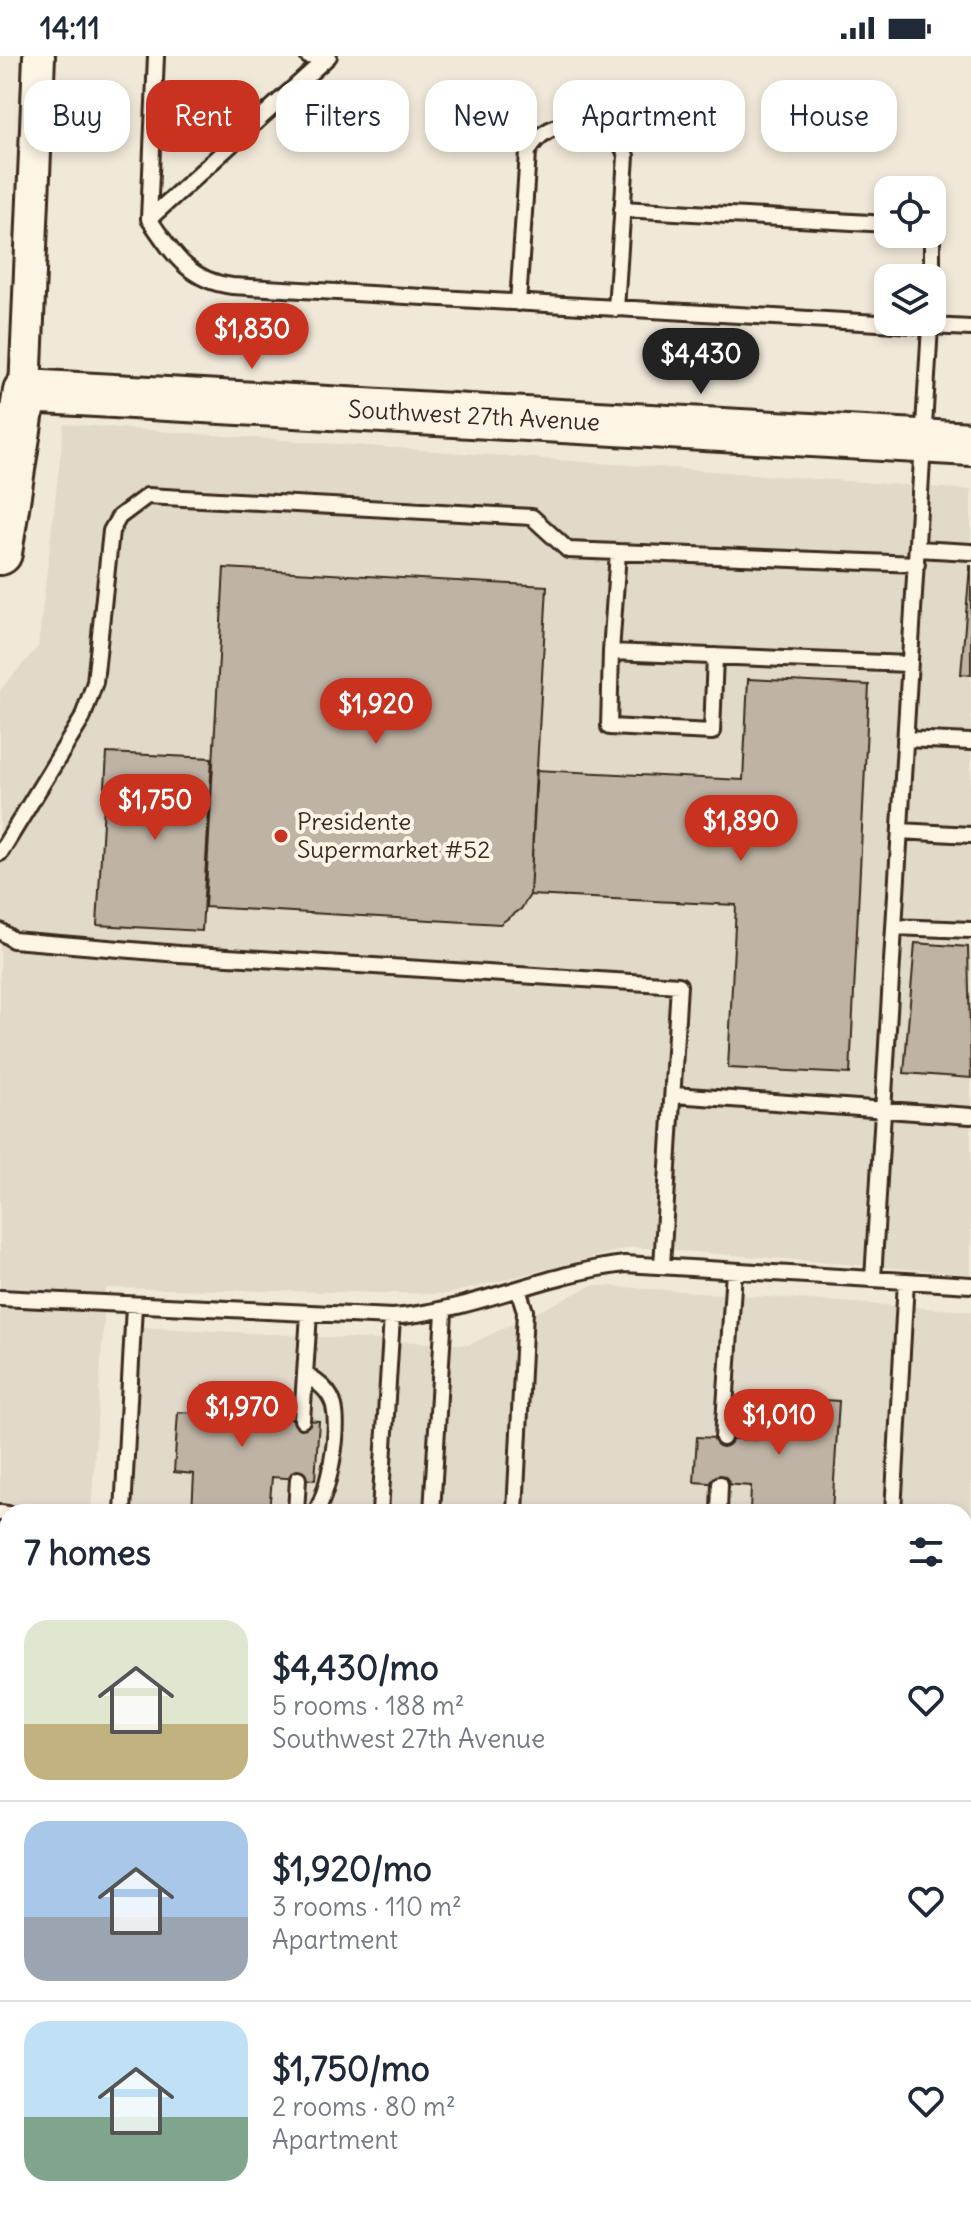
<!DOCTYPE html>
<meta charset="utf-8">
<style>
body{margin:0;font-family:Delius,sans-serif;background:#f6f6f7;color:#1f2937;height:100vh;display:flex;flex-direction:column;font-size:30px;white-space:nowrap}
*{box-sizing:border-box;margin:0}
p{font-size:26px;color:#747a83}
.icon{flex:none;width:44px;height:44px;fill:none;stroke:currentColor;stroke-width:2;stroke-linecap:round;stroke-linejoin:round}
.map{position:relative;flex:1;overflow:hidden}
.panel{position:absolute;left:0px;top:1448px;width:972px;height:714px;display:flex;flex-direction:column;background:#fff;border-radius:24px 24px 0 0;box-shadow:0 4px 12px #0003}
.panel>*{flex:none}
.top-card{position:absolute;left:24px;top:24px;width:924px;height:72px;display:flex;gap:16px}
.buttons{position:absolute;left:874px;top:120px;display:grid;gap:16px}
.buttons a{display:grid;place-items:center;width:72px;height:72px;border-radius:16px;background:#fff;box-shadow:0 4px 12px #0003;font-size:40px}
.price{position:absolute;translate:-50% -68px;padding:0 18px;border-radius:28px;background:#c8321e;color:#fff;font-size:26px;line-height:52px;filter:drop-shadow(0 2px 4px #0008)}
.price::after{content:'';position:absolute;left:50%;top:48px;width:24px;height:18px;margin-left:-12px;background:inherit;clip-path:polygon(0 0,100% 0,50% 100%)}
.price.active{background:#222;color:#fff}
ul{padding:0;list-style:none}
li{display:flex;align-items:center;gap:24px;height:200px;padding:0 24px}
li+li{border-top:2px solid #e0e1e3}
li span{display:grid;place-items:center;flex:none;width:224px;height:160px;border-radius:24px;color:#555}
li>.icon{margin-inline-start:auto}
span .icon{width:96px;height:96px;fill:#fffc;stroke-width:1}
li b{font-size:34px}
h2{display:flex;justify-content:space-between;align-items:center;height:96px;padding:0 24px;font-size:34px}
.chip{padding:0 28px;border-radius:24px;background:#fff;box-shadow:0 4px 12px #0003;font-size:28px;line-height:72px}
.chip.active{background:#c8321e;color:#fff}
.status{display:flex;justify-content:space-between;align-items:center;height:56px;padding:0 40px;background:#fff;direction:ltr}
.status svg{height:22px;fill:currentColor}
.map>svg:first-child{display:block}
.built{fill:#e1d9c9}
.building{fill:#beb3a4;stroke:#3b2a1e;stroke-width:2}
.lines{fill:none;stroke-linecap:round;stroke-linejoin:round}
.lane-casing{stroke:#3b2a1e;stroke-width:20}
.street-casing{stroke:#3b2a1e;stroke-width:36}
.secondary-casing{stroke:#3b2a1e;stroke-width:48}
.lane{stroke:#fcf5e5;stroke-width:14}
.street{stroke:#fcf5e5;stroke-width:30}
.secondary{stroke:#fcf5e5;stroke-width:42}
.poi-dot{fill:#c8321e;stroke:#fcf5e5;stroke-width:3}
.labels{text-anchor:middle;stroke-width:8;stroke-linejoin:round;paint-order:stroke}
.street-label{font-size:24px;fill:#3b2a1e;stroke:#fcf5e5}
.poi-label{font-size:24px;fill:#3b2a1e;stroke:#fcf5e5;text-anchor:start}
</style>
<div class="status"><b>14:11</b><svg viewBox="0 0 49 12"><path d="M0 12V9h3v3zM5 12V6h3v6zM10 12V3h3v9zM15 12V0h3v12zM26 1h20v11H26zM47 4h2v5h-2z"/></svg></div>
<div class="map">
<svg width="971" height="2161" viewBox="0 0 971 2161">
<rect width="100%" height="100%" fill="#f0e9d9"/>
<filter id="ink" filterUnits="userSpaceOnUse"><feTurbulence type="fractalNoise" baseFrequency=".0125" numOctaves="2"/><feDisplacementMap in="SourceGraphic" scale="16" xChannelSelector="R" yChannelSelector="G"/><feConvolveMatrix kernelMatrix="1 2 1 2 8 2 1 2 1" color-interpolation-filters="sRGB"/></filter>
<g filter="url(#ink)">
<path class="built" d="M64 368 971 434V1218L633 1191 448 1238 106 1232 91 1456H8V1518L0 1517V634L38 591Z
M593 1229 971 1255V1590L964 1589V1456H113L126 1270 469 1289Z
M0 1712 8 1713V2154H964V1769L971 1770V2161H0Z"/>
<path class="building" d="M970 510H971V619L961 618Z
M224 512 547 530 530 839 521 853 500 868 205 851Z
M748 623 869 629 850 1018 728 1012 736 849 530 839 536 714 743 724Z
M107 697 212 702 202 875 97 869Z
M915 887 968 891 971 1022 904 1017Z
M203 1330 279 1335 277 1362 319 1365 315 1424 272 1421 269 1456H192L194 1418 174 1416 178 1356 201 1357Z
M760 1340 839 1345 832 1456H750L751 1430 694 1426 697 1381 757 1384Z
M0 1852H8V2154H334L333 2161H0Z"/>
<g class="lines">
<defs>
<path id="lane" d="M308 0 327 2
M329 0 149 163C172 196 188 225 232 230L930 270 931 266
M622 153 888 168
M149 163 156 0
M932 171V228
M518 247 528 96C546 57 614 57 626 100L616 253
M918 493 971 496
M618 496 611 596 909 608
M611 596 609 671 712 676 715 600
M905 683 971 686
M900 775 971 779
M0 797 82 663 95 626 111 475 119 461 147 440 532 461 568 494 917 508
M894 871 971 874
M0 875 13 884 179 898 679 929 662 1210
M674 1039 971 1060
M873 1223 930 270 971 272
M0 1242 392 1261C473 1255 545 1217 625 1208L971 1229
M305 1318C317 1326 330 1334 334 1350 340 1376 329 1433 316 1456
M302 1364 309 1258
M723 1382 734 1215
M123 1456 134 1250
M296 1456 298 1423
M380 1456 392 1261
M432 1456 444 1256
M515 1456 525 1255 518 1233
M719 1456 720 1428
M893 1456 906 1225
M0 1457 8 1458
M964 1529 969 1530 971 1498
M0 1843H8
M964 1921 971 1922
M964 2012H971
M964 2123 971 2124
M520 2161 522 2154"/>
<path id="street" d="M25 335 39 0"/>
<path id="secondary" d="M0 497 25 335 971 388
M0 1583H8
M964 1637H971
M0 1666H8
M964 1686H971
M964 1724 971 1725"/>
</defs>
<use href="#lane" class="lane-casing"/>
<use href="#street" class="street-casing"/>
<use href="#secondary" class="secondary-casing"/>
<use href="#lane" class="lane"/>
<use href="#street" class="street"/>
<use href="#secondary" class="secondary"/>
</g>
</g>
<circle class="poi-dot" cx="281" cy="780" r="8"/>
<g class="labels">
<g class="street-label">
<text transform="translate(474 360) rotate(3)" y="8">Southwest 27th Avenue</text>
</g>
<g class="poi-label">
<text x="297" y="774">Presidente<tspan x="297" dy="28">Supermarket #52</tspan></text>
</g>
</g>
</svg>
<div class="buttons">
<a><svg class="icon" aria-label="locate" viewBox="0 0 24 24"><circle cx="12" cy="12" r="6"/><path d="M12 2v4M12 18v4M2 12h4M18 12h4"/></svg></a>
<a><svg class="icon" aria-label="layers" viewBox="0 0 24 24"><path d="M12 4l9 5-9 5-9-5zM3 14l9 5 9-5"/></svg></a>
</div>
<b class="price" style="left:252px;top:315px">$1,830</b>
<b class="price active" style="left:701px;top:340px">$4,430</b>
<b class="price" style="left:376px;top:690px">$1,920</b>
<b class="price" style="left:155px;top:786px">$1,750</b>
<b class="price" style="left:741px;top:807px">$1,890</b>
<b class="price" style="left:242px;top:1393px">$1,970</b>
<b class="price" style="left:779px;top:1401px">$1,010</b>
<div class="top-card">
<a class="chip">Buy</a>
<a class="chip active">Rent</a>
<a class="chip">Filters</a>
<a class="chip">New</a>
<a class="chip">Apartment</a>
<a class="chip">House</a>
</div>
<section class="panel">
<h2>7 homes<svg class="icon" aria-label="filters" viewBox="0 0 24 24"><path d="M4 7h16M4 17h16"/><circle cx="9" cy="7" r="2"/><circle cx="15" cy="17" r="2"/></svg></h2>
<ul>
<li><span style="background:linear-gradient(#dfe7d0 65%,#c2b280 0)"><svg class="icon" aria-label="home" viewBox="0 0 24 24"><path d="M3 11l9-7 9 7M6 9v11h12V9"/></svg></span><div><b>$4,430/mo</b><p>5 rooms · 188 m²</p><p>Southwest 27th Avenue</p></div><svg class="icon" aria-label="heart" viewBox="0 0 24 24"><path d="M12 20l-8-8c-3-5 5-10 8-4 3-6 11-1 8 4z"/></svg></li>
<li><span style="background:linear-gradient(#a9c7e8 60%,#9aa5b1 0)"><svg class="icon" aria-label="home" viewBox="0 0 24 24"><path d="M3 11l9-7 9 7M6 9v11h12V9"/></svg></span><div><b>$1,920/mo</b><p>3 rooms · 110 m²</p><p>Apartment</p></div><svg class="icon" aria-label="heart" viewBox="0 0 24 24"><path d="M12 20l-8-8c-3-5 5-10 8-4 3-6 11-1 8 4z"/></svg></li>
<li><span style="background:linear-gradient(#bfe0f5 60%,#7fa58c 0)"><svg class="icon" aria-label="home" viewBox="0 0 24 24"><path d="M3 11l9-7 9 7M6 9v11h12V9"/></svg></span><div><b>$1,750/mo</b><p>2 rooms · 80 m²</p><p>Apartment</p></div><svg class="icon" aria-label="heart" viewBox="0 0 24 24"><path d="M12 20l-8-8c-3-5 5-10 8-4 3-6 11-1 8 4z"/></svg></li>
</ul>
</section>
</div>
